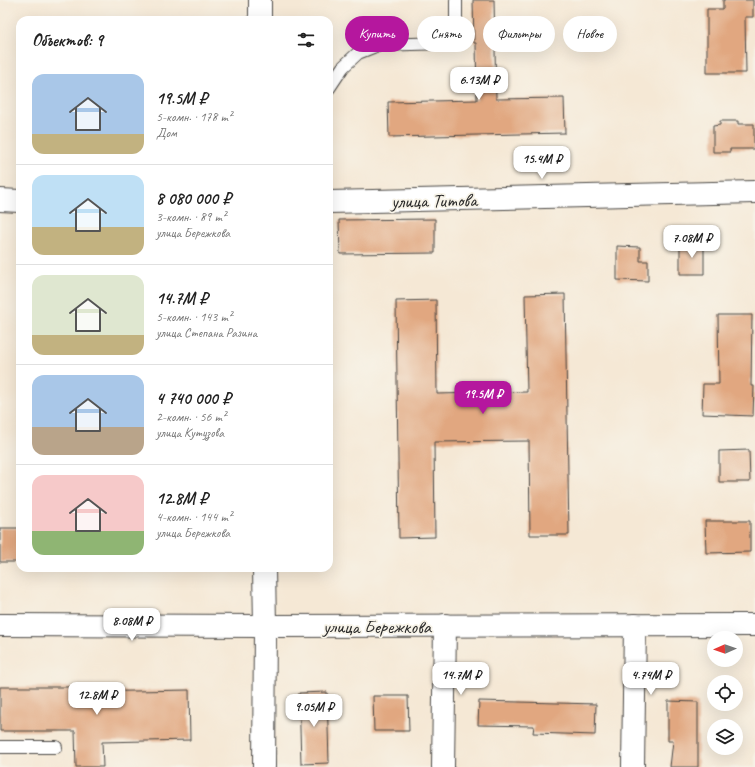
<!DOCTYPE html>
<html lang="ru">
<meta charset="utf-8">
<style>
body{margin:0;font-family:Caveat,sans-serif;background:#f2f2f2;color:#222;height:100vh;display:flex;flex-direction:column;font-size:15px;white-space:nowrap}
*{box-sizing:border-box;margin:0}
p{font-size:13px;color:#767676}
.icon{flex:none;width:22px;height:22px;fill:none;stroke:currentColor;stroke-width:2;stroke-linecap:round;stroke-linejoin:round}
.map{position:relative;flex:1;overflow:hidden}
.panel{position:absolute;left:16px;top:16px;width:317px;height:556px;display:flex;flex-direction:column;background:#fff;border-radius:12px;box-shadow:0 4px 16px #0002}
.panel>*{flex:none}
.guide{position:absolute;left:345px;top:16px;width:350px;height:36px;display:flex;gap:8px}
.needle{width:26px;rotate:268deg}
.buttons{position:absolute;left:707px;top:631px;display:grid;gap:8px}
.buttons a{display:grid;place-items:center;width:36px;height:36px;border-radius:50%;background:#fff;box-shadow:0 4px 16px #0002;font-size:20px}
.price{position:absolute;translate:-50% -34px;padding:0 9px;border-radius:8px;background:#fff;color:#222;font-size:13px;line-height:26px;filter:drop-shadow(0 1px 2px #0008)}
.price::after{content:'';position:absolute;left:50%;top:24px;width:12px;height:9px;margin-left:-6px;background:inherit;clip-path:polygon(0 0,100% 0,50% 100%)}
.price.current{background:#b5179e;color:#fff}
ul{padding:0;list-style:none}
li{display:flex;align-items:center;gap:12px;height:100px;padding:0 16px}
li+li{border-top:1px solid #e0e0e0}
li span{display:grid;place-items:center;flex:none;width:112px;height:80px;border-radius:12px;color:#555}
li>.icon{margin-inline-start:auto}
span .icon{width:48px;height:48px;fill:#fffc;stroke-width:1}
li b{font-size:17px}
h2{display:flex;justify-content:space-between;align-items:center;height:48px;padding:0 16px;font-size:17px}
.pill{padding:0 14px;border-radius:18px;background:#fff;box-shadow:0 4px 16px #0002;font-size:14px;line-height:36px}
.pill.current{background:#b5179e;color:#fff}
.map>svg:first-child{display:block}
.building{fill:#e1a780}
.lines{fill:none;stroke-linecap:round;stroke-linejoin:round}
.lane-casing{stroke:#494744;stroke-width:14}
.street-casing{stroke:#494744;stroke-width:24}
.secondary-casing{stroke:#494744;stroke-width:24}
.lane{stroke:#fff;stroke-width:12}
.street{stroke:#fff;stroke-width:22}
.secondary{stroke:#fff;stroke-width:22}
.labels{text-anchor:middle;stroke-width:3.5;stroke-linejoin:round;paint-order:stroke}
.street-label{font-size:19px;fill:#2b2b2b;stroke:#f7f3e8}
</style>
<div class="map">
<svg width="755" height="767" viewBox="0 0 755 767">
<rect width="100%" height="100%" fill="#f7f3e8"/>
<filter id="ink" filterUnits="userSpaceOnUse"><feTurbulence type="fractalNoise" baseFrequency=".025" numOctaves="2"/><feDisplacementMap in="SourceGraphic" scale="8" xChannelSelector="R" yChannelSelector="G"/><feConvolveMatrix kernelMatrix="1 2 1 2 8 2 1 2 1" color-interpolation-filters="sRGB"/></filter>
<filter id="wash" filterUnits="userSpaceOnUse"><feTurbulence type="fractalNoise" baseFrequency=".012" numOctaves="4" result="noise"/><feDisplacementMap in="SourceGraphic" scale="16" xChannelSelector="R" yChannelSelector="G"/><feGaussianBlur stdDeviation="0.9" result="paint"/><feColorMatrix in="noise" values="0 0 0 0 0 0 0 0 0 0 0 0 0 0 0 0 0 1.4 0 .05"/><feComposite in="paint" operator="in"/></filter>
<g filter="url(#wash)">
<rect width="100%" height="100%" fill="#f5e8d5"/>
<g id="blocks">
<path class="building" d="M473 0H494L496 99 564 98 565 133 389 137 388 102 477 100 476 43H474Z
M723 0H753V17H745L746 73H707V9H723Z
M720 121H738V124H754V149H730V152H713V126L720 125Z
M435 219V253L340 254 339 220Z
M704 243V274H680V244Z
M617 246 640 247V261H648V281L617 280Z
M565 294 569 535H530L529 441 434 442 435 537 399 538 396 301 436 300 437 394 527 392 525 295Z
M718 315H752L751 386H754L753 416 702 414 703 384H719Z
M749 450 750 482H719V451Z
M705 521H750V552L706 553Z
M0 528H20V562H0Z
M0 687H81V692L189 690 190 740 102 742 103 767H76L75 731H0Z
M327 692 329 763 301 764 299 693Z
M373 696H408L409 731H374Z
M479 701 596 704 595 735 533 733 534 726 478 725Z
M668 701 698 702V767H670L673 741H668Z"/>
</g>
</g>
<g filter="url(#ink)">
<use href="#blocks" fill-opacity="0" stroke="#494744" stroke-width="1"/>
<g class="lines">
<defs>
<path id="lane" d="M329 88 343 67 358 53 378 45 446 43 456 33V0
M0 747H56"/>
<path id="street" d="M0 200 20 201
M329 202 755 192
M264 767 265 626
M443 767 445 625
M633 767 635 625"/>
<path id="secondary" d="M260 0V20
M264 568 265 626
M0 625 265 626 755 625"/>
</defs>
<use href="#lane" class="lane-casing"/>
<use href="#street" class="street-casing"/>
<use href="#secondary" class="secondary-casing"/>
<use href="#lane" class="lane"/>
<use href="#street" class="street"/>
<use href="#secondary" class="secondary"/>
</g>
</g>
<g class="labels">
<g class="street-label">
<text transform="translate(434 200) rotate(-1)" y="7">улица Титова</text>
<text x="377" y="633">улица Бережкова</text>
</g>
</g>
</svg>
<div class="buttons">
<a><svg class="needle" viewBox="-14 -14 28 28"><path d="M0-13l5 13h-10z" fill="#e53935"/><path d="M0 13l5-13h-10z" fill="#767676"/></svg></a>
<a><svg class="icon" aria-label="locate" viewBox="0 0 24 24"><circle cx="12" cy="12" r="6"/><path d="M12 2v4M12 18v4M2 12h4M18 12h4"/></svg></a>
<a><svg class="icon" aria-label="layers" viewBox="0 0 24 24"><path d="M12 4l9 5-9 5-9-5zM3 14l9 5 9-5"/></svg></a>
</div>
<b class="price" style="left:479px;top:101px">6.13M ₽</b>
<b class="price" style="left:542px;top:180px">15.4M ₽</b>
<b class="price" style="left:692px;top:259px">7.08M ₽</b>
<b class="price current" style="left:483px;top:415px">19.5M ₽</b>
<b class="price" style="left:132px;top:642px">8.08M ₽</b>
<b class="price" style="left:461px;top:696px">14.7M ₽</b>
<b class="price" style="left:651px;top:696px">4.74M ₽</b>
<b class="price" style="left:97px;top:716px">12.8M ₽</b>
<b class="price" style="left:314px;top:728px">9.05M ₽</b>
<div class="guide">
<a class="pill current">Купить</a>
<a class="pill">Снять</a>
<a class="pill">Фильтры</a>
<a class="pill">Новое</a>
</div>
<section class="panel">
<h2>Объектов: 9<svg class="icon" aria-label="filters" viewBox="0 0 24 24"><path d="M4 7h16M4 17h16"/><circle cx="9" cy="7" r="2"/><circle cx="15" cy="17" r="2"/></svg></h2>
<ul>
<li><span style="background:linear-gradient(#a9c7e8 75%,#c2b280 0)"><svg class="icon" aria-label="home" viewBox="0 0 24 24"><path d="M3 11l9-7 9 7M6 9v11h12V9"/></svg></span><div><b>19.5M ₽</b><p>5-комн. · 178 m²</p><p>Дом</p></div></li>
<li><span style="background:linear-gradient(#bfe0f5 65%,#c2b280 0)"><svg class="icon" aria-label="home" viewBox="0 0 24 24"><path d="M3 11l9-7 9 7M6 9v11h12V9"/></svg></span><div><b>8 080 000 ₽</b><p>3-комн. · 89 m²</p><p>улица Бережкова</p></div></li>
<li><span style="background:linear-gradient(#dfe7d0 75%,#c2b280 0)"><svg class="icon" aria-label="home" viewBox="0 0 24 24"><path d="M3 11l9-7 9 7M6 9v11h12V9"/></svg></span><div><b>14.7M ₽</b><p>5-комн. · 143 m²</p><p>улица Степана Разина</p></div></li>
<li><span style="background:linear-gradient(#a9c7e8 65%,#b9a48a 0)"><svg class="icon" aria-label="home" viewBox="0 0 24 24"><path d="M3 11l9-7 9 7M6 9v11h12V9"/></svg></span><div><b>4 740 000 ₽</b><p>2-комн. · 56 m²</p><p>улица Кутузова</p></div></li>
<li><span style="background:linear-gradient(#f6c9c9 70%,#8fb573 0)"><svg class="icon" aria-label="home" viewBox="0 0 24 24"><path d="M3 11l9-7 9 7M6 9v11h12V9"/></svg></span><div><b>12.8M ₽</b><p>4-комн. · 144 m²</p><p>улица Бережкова</p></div></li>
</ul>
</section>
</div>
